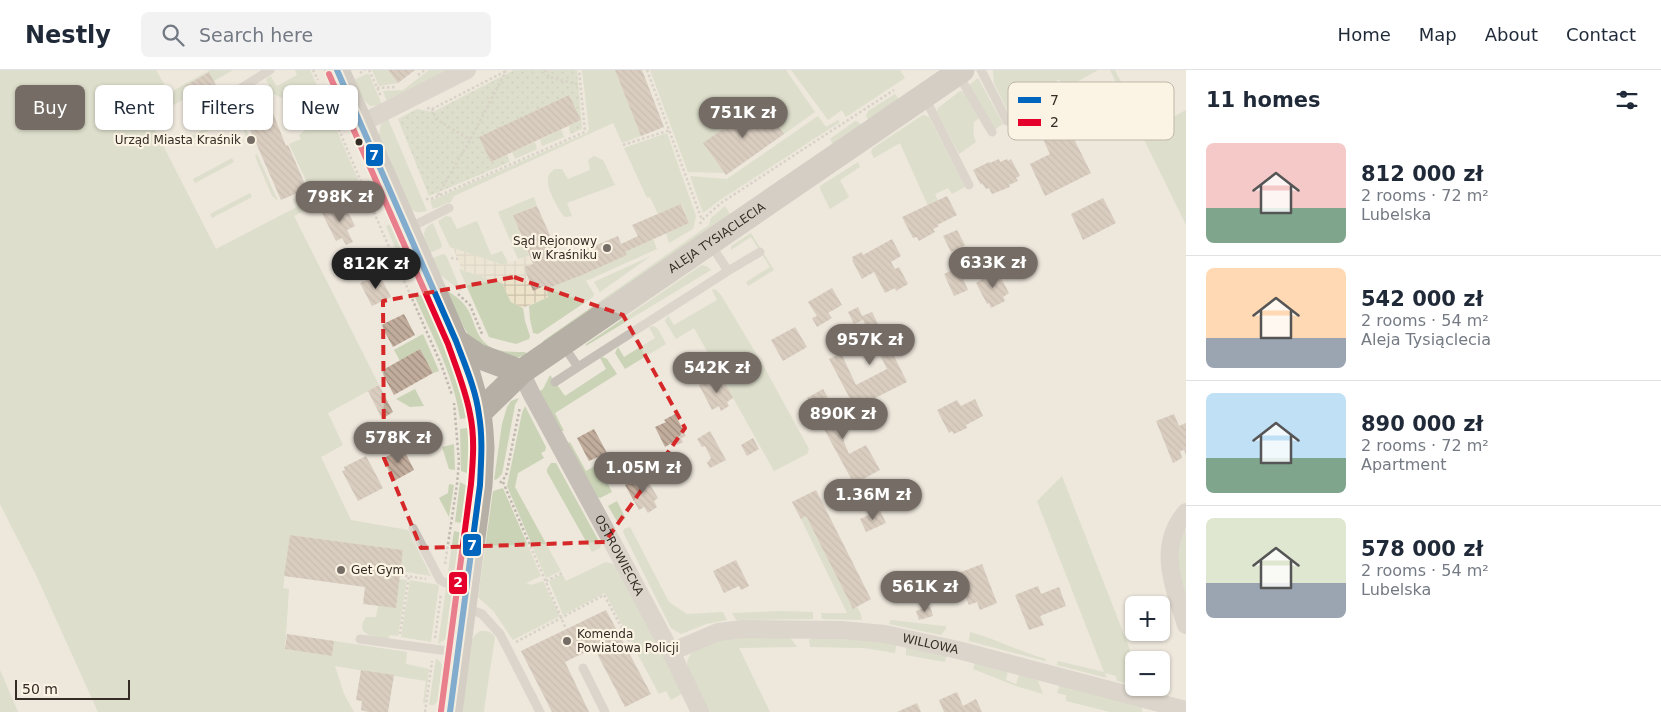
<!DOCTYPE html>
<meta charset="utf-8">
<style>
body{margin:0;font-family:"DejaVu Sans",sans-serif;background:#f2f2f3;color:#1f2937;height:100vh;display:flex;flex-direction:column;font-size:19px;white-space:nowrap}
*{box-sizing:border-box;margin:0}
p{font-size:16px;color:#747a83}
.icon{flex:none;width:28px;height:28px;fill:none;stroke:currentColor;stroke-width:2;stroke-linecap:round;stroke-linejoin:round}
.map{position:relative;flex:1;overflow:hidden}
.panel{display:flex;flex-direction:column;background:#fff;width:475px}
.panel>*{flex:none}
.top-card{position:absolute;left:15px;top:15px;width:475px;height:45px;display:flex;gap:10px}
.buttons{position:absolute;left:1125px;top:526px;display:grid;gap:10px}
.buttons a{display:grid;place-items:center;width:45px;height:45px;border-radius:8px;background:#fff;box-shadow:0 1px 4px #0004;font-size:25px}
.scale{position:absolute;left:15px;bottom:12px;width:115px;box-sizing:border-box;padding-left:5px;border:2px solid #352c25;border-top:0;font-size:14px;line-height:18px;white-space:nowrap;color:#352c25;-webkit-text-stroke:4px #fbf3e3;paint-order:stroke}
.price{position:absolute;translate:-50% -42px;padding:0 11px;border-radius:18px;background:#756d65;color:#fff;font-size:16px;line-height:32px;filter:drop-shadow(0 1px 2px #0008)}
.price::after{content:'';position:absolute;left:50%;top:30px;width:15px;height:11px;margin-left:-8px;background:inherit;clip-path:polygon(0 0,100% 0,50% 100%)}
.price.current{background:#222;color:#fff}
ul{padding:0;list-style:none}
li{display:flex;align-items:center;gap:15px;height:125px;padding:0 20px}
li+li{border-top:1px solid #e0e1e3}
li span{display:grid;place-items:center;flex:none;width:140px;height:100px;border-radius:8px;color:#555}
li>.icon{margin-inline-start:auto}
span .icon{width:60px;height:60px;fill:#fffc;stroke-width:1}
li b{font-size:21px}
h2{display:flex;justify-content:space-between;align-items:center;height:60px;padding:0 20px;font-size:21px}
.chip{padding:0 18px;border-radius:8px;background:#fff;box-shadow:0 1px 4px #0004;font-size:18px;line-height:45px}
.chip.current{background:#756d65;color:#fff}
header{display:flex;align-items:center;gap:30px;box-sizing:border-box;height:70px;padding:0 25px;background:#fff;border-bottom:1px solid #e0e1e3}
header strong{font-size:24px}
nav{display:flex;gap:28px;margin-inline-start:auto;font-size:18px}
.search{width:350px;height:45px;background:#f2f2f3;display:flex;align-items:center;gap:12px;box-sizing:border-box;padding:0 18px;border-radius:8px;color:#747a83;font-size:19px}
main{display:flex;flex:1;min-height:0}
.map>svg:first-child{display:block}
.grass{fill:#cad3b5}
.park{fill:url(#park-dots)}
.plaza{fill:url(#plaza-grid)}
.building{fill:url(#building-back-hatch)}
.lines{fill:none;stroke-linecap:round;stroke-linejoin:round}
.path{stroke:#beb8af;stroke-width:2.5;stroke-dasharray:2.5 2.5;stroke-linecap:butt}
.lane{stroke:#c5bfb7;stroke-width:9}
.street{stroke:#c5bfb7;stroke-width:18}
.secondary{stroke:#b6afa6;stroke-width:25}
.bus-1-casing{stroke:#fbf3e3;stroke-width:10}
.bus-2-casing{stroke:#fbf3e3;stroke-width:10}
.bus-1{stroke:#0065bd;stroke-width:6}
.bus-2{stroke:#e4002b;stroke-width:6}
.marked{fill:none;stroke:#d62828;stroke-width:4;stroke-dasharray:10 6;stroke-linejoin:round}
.poi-dot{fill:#756d65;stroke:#fbf3e3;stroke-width:2}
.bus-dot{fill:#352c25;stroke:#fbf3e3;stroke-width:2}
.labels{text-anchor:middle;stroke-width:4.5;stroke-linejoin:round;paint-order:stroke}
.poi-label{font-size:12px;fill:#352c25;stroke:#fbf3e3;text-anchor:end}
.street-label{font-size:12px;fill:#352c25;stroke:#fbf3e3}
.key{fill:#fbf3e3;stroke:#c0b7aa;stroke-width:1}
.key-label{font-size:14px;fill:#352c25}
.line-badge{stroke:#fbf3e3;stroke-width:2}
.badge-label{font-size:14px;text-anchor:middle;font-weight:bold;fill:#fff}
</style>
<header>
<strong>Nestly</strong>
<div class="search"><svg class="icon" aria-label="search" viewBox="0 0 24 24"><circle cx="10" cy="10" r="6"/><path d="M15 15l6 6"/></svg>Search here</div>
<nav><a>Home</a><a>Map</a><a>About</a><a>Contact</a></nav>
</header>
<main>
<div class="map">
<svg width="1186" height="642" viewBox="0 0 1186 642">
<defs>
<pattern id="park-dots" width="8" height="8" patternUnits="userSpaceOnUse" patternTransform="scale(1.25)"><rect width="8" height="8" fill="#cad3b5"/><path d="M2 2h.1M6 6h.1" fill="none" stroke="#aeb59c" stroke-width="1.8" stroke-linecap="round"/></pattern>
<pattern id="plaza-grid" width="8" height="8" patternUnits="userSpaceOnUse" patternTransform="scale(1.25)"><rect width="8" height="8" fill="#ede2ca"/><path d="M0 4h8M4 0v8" fill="none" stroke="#ccc2ad"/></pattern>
<pattern id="building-back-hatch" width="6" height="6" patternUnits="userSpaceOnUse" patternTransform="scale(1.25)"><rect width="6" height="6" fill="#c2ad9c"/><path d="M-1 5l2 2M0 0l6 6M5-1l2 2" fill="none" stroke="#9e8d7f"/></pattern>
</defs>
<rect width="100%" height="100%" fill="#ede7dc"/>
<path class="grass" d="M0 0H156L169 23 210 0H233L214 11 208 2 185 16 196 36 194 38 188 27 149 48 216 179 297 137 293 129 311 121 289 74 301 69 299 65 324 45 331 47 359 112 294 146 379 315 328 343 343 375 321 387 351 450 408 460 431 506 400 501 403 480 290 465 283 518 289 519 285 579 332 586 334 571 407 582 406 594 429 599 425 633H423L426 611 335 596 344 624 354 642H98L36 505 0 434Z
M295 0H310L324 31 301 48 290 24 282 28 272 23 266 9 270 6 277 16 297 5Z
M372 0H388L398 13 379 16Z
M429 0H451L387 32 383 21 403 20Z
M582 0H615L641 66 622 73 613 53 454 126 451 132 433 139 430 131 587 63 589 59Z
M650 0H786L815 42 784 64 703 73 724 103 688 102Z
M791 0H900L905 8 846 47 842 40 828 50Z
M993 0H1098L1064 19 1059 9 1011 48 994 13Z
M1110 0H1115L1146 61 1186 40V155Z
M366 4H369L382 35 370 36 363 29 354 10Z
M978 8 1003 54 994 60 970 17V14Z
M261 17 265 24 237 37 253 75 250 76 234 37 238 30Z
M960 21 964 22 979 48 974 52C973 60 973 65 976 72L959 84 937 42 938 38Z
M895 24 900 31 871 54 866 46 868 41Z
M923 45 929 47 965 117 952 124 948 118 935 124 938 131 928 136 900 73 874 88 871 82 873 78Z
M818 46 826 57 838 50 840 52 720 130 703 143 690 106 727 109Z
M388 49 427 141C420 143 414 143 410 137L379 65 381 54Z
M855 51 859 52 862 59 835 77 830 69Z
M216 53 218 56 177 77 176 74Z
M561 59 564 67 542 76 540 70Z
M667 63 696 146 693 159 669 173 666 163 689 153 682 134 658 144 650 127 647 128 624 78Z
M535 72 537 79 515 89 512 82Z
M257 84 278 131 272 126 255 86Z
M594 86 603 90 615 115 567 133 572 146 565 147C559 142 546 117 548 109 548 104 551 102 555 99H562L568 109 590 100 588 90Z
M232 88 234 92 195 113 193 109Z
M858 92 860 97 840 110 849 127 830 139 820 119V116Z
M250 123 252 127 212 148 210 144Z
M534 127 537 136 513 145 529 186 518 189 498 142Z
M725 136 731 146 542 274 543 271 709 155 711 148Z
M446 146 451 147 457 159 477 151 491 185 502 181 508 193 503 195 450 177 438 151Z
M433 153 442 175 441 178 430 183C426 171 418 160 433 153Z
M392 154 408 191 404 194 401 192 386 156Z
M751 163 774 200 748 216 746 212 770 197 751 167 731 180V176Z
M653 169 657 179 586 211 594 224 593 227 538 264 533 263 530 249 529 236 548 227 546 219 627 185 625 182Z
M443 184 446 185 461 221 438 203 433 188Z
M651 186 600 222 594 212Z
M702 195 708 197 711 200 586 276V274Z
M459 199 502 213 511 232 523 238 525 251 530 266 529 269 516 274 489 267Z
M445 219C452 224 462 230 466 237 471 243 473 252 476 259 485 282 503 282 525 282L528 285 514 288 498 286 468 265Z
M715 219 721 225 763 295 809 379 807 384 774 401 694 258 676 269 665 251 668 246 674 255 717 230 712 220Z
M422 224 452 291 467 348 460 349C454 306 433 267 415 227Z
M654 256 658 259 666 274 625 299 615 283 618 277 624 287 655 268 649 257Z
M423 264 439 301 433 303 420 279 400 291 394 280Z
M603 287 607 289 617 304 555 343 564 361H558L538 322 543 319 550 305 565 326 606 299 600 288Z
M415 319 424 336 410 337 396 329Z
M519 328 515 335 502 404 497 409 494 410 502 354 507 337 511 331Z
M525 336 546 377 545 381 541 383 544 388 518 403 515 417 561 501 546 508 507 416 522 343Z
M468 358 470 404 461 401 460 359Z
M570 372 586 401 598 394 612 422 600 428 597 427 568 373Z
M454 374 455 400 449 399 442 377Z
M551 393H556L601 475 600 478 592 482 547 402V399Z
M1062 406 1134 590V615L1117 611 1116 606 1105 603 1107 608 1057 595 1058 591 1104 602 1037 431Z
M460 412 469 417 464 453 455 452Z
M449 414 454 415 449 447 439 428 448 423Z
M503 418 541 506 526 513 531 515 543 511 560 546 513 570 494 542 478 527 493 421Z
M617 431 626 449 618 453 608 436Z
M806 446 853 539 857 537 861 544 862 550 822 549 821 543H847L801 449Z
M630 457 669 532 687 544 723 542 727 550 706 554 681 564 671 558 623 462 624 459Z
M1183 459 1186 461V540L1174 484Z
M454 461 462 463 455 512 447 509Z
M606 492 616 495 683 623 671 630 666 621 659 624 605 523 563 545 549 511 562 504 566 511Z
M399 509 407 510 398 566 390 565 388 569C376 568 353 565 366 547H376L378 536Z
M410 510 439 515 431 572 401 567Z
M446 518 454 520 449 558 446 569 438 574Z
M782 541 813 542V549L736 550 732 543Z
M891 550 943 556H946V559L941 565 889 554Z
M480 561C488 561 491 561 495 567L484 640V642H462L471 571 475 565Z
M970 562C996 569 1020 582 1046 589L1045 591 969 571Z
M789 566 797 577 739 578 770 642H707L688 600 687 592 692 580 726 568Z
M813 567 894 573 896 576 895 583 864 578 810 577 809 570Z
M908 576 947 584 945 592 906 585V578Z
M436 588 444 596 439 631 433 635H429Z
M975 592 1008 600 1006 610 1016 614 1020 603 1037 608 1043 624 1016 616 973 599Z
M0 600 18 642H0Z
M1060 614 1140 636 1142 639V642H1110L1066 631V625L1057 623Z"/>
<path class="park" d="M514 0H577L582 59 570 64 569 56 581 50 569 25 480 67 491 92 507 85 510 92 429 126 398 49 417 39 433 42Z"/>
<path class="plaza" d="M453 178 503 195 529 186 533 194 524 197 533 220 544 216 548 227 523 238 511 232 502 213 462 200Z"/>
<path class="building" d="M388 0H415L398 13Z
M615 0H642L664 57 641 66Z
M209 2 218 19 194 32 185 16Z
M569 25 581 50 491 92 479 67Z
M267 28 286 76 288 75 307 119 281 130 241 39Z
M760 33 784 64 726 105 703 73Z
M1065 51 1091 103 1045 126 1030 94 1050 84 1040 63Z
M999 89 1000 92 1007 89 1008 91 1011 89 1020 106 1016 108 1018 111 1009 115 1010 117 992 124 989 118 986 119 982 113 981 115 973 100 989 92 990 93Z
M947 126 957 145 937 155 939 156 933 159 935 162 919 171 917 167 913 168 902 147Z
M1103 128 1116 153 1083 170 1071 144Z
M343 132 355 156 347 160 353 172 346 175 342 168 336 171 322 143Z
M681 134 689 153 625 182 627 185 582 205 546 219 544 216 533 221 524 197 533 194 513 145 537 136 561 190 618 166 621 174 638 166 632 155Z
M957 160 965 175 951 182 943 166Z
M892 169 901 186 891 192 895 199 899 197 908 214 896 221 895 218 885 223 874 202 862 209 852 190H853L852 187 862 182 863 185Z
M958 197 968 220 954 226 944 204Z
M997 200 1009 223 1003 227 1005 231 991 238 989 233 987 234 976 213Z
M379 204 391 227 372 236 360 213Z
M832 218 842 235 828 243 832 248 817 257 812 248 817 246 808 232Z
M858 237 862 246 872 242 907 312 855 338 829 289 841 283 856 315 887 299 863 250 854 254 848 242Z
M404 244 415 265 393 277 381 255Z
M795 257 807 277 783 291 771 270Z
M420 279 433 303 394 325 381 301Z
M722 307 733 328 727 332 729 336 721 341 719 336 712 340 699 315 710 309 712 313Z
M379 315 393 342 382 349 368 321Z
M823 319 845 359 844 372 849 384 866 375 880 400 854 414 807 328Z
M975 329 983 346 966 355 967 358 954 364 952 361 949 363 937 340 957 330 961 336Z
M675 344 686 366 681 368 683 372 677 375 675 371 665 377 655 357 666 352 664 350Z
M1174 344 1179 356 1186 353V385L1184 380 1180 381 1182 388 1173 393 1156 351Z
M594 359 607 383 589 391 577 368Z
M710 361 726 390 710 398 707 393 711 388 705 376 702 377 697 369Z
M753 368 759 379 747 386 741 375Z
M403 378 414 400 394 411 382 389Z
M366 386 383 418 358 431 342 401 345 400 344 397Z
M644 404 658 428 654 431 657 437 648 443 644 437 639 440 625 415Z
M816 420 871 529 853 539 806 446 801 449 792 432Z
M880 440 886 453 866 462 860 449Z
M290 465 403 480 396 538 363 534 365 517 284 506Z
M736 490 749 516 741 520 739 516 724 523 713 501Z
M982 494 997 533 980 540 977 532 969 535 956 504Z
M1038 516 1041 524 1059 517 1066 536 1040 546 1044 555 1029 560 1015 525Z
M930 536 933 546 919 550 916 541Z
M606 540 651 624 625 637 594 578 565 592 589 642H552L521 581Z
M287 564 334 571 332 586 285 579Z
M361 600 394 605 388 642H368L361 640 362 631 356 630Z
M957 622 963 636 976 629 982 642H944L939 630Z
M917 633 921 642H897Z"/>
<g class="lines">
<path class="path" d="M313 0 318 10
M369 0 381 26
M545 0 549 7 580 15
M647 0 702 150
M360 3 365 0
M418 5 425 0
M377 18 396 17
M325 27 382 161 441 294 452 325
M427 38 432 39 508 0
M432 39 436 49 470 70
M623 75 670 60
M438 125 470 70 506 1
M426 129H431L585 62 579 0
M700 154 702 150 721 133 894 20
M451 188 458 189
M458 224 470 235 482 264
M503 412 566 559
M500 413 506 406 520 337
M445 494 457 414 459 392 454 333
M400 505 426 509
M546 511 562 503
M400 564 409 506
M435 568 441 524
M516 572 604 525 634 580 629 582
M425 642 432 591"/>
<path class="lane" d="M981 0 1007 51
M958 4 992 62
M925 28 969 115
M220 31 270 0
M409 158 449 138
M728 201 760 182
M563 275 578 297 728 201 710 173
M555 312 578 297
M413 458 440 510 446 513 464 517
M464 537 482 544 500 564 540 642
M360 569 455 582
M583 598 605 642"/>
<g class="street">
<path d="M360 54 467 0"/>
<path id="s1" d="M521 302 531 323 617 481 671 582 700 642"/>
<path d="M1186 442C1156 477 1174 516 1186 555"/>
<path id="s2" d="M671 582 718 562 743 559 841 560 885 564 958 580 1186 640"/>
</g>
<g class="secondary">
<path d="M337 0 456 271 468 304 479 343 481 361 482 378 480 415 450 642"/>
<path d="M456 271 478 286 521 302"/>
<path id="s3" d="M479 343 521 302 962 0"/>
</g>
<defs>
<path id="bus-1" d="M337 0 456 271C465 295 476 320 479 345 483 369 481 392 480 415L450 642"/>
<path id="bus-2" d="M329 4 448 274C456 297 466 321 470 344 475 367 473 391 471 414L441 641"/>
</defs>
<use href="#bus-1" class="bus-1-casing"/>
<use href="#bus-2" class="bus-2-casing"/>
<use href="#bus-1" class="bus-1"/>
<use href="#bus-2" class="bus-2"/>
</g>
<path d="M0 0H1186V642H0ZM514 207 623 245 685 358 605 472 421 478 384 388 383 231Z" fill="#ede7dc" fill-opacity=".55" fill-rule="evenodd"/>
<path class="marked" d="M514 207 623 245 685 358 605 472 421 478 384 388 383 231Z"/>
<g class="poi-dot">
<circle cx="251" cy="70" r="5"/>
<circle cx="607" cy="178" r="5"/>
<circle cx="341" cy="500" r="5"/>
<circle cx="567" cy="571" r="5"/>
</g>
<circle class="bus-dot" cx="359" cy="72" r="4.5"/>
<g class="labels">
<g class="poi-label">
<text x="241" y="74">Urząd Miasta Kraśnik</text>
<text x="597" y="175">Sąd Rejonowy<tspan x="597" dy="14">w Kraśniku</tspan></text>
<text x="351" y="504" text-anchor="start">Get Gym</text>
<text x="577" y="568" text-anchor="start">Komenda<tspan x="577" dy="14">Powiatowa Policji</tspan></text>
</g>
<g class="street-label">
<text dy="4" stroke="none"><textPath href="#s3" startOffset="296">ALEJA TYSIĄCLECIA</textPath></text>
<text dy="4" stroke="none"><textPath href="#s1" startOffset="208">OSTROWIECKA</textPath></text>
<text dy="4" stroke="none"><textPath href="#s2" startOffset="265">WILLOWA</textPath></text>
</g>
</g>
<rect x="1008" y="12" width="166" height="58" rx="8" class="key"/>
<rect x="1018" y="27" width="23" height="6" fill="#0065bd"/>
<rect x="1018" y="49" width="23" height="7" fill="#e4002b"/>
<g class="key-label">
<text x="1050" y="35">7</text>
<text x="1050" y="57">2</text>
</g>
<g class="line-badge">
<rect x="365" y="73" width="19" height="24" rx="5" fill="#0065bd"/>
<rect x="462" y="463" width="20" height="24" rx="5" fill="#0065bd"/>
<rect x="448" y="501" width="20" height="24" rx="5" fill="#e4002b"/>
</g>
<g class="badge-label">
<text x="374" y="90">7</text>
<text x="472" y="480">7</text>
<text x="458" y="517">2</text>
</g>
</svg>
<div class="buttons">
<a>+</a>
<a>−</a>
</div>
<div class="scale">50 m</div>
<b class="price" style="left:743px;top:69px">751K zł</b>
<b class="price" style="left:340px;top:153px">798K zł</b>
<b class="price" style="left:993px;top:219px">633K zł</b>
<b class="price current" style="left:376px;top:220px">812K zł</b>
<b class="price" style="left:870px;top:296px">957K zł</b>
<b class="price" style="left:717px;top:324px">542K zł</b>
<b class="price" style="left:843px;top:370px">890K zł</b>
<b class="price" style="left:398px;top:394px">578K zł</b>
<b class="price" style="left:643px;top:424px">1.05M zł</b>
<b class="price" style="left:873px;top:451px">1.36M zł</b>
<b class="price" style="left:925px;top:543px">561K zł</b>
<div class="top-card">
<a class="chip current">Buy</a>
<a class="chip">Rent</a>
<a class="chip">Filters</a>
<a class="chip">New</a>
</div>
</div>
<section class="panel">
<h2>11 homes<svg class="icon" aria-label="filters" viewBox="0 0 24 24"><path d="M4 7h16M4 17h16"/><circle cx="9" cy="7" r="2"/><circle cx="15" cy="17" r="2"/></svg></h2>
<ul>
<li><span style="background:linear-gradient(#f6c9c9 65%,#7fa58c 0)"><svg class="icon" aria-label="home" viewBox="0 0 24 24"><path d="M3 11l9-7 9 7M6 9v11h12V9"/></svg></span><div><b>812 000 zł</b><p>2 rooms · 72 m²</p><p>Lubelska</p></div></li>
<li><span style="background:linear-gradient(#ffd9b3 70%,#9aa5b1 0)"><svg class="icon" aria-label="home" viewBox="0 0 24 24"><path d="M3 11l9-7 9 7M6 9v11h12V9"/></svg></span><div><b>542 000 zł</b><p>2 rooms · 54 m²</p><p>Aleja Tysiąclecia</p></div></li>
<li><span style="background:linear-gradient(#bfe0f5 65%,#7fa58c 0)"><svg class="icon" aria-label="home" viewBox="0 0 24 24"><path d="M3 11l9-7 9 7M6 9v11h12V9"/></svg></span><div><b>890 000 zł</b><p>2 rooms · 72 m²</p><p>Apartment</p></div></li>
<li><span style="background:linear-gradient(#dfe7d0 65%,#9aa5b1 0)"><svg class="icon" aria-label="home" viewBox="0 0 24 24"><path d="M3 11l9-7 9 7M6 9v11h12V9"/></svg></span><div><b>578 000 zł</b><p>2 rooms · 54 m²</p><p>Lubelska</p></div></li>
</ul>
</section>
</main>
